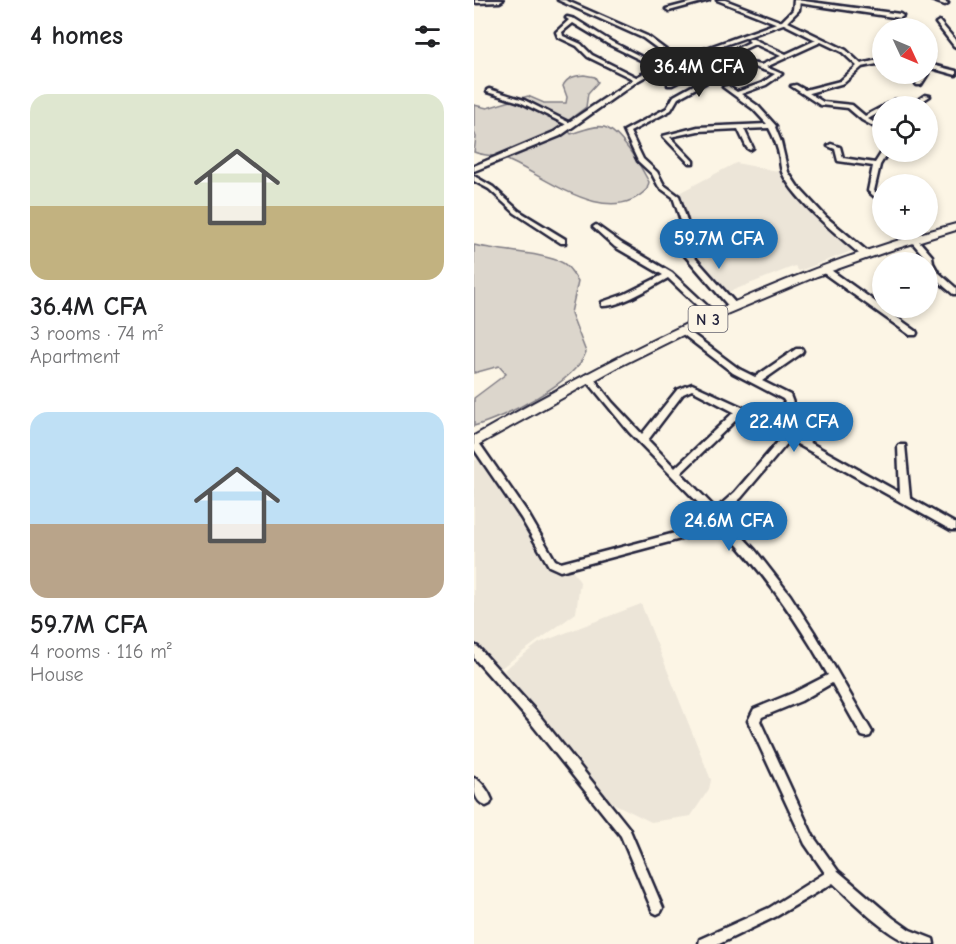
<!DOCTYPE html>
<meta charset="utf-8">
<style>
body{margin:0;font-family:"Comic Neue",sans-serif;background:#f6f6f6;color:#202124;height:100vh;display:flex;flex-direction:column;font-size:22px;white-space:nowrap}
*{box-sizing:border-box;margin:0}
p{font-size:20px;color:#757577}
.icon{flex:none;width:33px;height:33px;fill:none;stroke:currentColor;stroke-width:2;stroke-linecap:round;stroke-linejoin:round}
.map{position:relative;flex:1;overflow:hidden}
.side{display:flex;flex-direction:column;background:#fff;width:474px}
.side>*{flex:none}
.needle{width:39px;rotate:134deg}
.tools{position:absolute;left:398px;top:18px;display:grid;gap:12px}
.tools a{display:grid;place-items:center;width:66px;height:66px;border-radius:50%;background:#fff;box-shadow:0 3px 9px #0003;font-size:30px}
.price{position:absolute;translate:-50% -51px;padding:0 14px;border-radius:21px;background:#1f6fb2;color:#fff;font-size:20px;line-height:39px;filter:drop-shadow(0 2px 3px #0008)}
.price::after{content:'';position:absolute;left:50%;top:36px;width:18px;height:14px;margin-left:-9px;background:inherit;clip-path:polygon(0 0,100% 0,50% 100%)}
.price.active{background:#222;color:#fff}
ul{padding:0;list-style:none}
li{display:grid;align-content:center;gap:12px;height:318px;padding:0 30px}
li span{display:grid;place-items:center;height:186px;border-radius:18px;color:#555}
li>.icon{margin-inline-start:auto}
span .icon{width:108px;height:108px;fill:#fffc;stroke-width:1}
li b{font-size:26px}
h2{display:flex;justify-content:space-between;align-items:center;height:72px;padding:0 30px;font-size:26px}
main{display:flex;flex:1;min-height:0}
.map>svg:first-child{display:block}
.built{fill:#ece5d8}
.green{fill:#dcd6cc;stroke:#7f7c84;stroke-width:1.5}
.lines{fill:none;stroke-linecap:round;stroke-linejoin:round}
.minor-casing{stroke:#22223b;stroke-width:5}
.major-casing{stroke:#22223b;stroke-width:5}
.highway-casing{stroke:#22223b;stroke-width:4}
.minor{fill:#fcf5e5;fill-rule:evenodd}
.major{fill:#fcf5e5;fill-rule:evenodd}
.highway{fill:#fcf5e5;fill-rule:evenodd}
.labels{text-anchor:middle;stroke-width:6;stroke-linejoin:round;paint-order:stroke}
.shield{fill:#fcf5e5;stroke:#63616e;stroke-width:1.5}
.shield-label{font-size:16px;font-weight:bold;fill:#22223b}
</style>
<main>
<section class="side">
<h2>4 homes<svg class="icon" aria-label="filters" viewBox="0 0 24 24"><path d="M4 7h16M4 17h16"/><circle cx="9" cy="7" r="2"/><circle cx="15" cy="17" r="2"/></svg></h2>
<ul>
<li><span style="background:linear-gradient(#dfe7d0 60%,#c2b280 0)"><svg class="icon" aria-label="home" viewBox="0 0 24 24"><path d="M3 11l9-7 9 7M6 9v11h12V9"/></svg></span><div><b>36.4M CFA</b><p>3 rooms · 74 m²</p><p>Apartment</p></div></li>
<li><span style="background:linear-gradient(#bfe0f5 60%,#b9a48a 0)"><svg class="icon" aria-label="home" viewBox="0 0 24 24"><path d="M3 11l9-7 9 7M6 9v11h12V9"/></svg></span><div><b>59.7M CFA</b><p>4 rooms · 116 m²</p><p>House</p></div></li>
</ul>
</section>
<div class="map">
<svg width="482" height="944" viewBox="0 0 482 944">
<rect width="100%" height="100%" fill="#fcf5e5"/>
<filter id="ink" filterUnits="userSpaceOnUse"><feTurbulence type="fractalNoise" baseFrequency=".0167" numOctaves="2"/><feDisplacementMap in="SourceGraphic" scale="12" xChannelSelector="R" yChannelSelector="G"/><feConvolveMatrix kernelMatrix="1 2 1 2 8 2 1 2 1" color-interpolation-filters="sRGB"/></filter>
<g filter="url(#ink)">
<path class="built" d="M262 163 309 172 342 217 383 249 325 271 321 266 252 293 213 250 222 228 214 229 203 194Z
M6 458 80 572 98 570 106 582 102 613 24 670 0 645V461Z
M167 604 237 780 235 789 217 816 177 822 139 803 74 732 30 670 65 643Z"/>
<path class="green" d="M110 75 121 77 124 82 114 93 112 107 99 117 92 128 97 134C107 131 119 125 130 127 146 131 168 168 175 182L173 189C134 230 70 175 31 159 21 155 10 156 0 152L2 137 0 132V105L13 108 54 96 70 103H92L93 97 89 86C93 77 101 76 110 75Z
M0 245C23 251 72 253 89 263 95 266 100 275 104 281L97 313 112 352C102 382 30 418 0 426V398L32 374 25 366 0 373Z"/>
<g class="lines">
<defs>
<path id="minor" d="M1 0H29L26 2 3 3 1 2Z
M84 0H91L173 36 204 59 199 60 169 38Z
M226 0H235L195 11 192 9Z
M243 0H251L308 22 312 21 372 50 387 64 408 59V63L388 67 370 83 335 93 349 102 378 105 391 116 408 107V111L394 119 408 127V131L388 120 374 108 346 105 317 86 322 85 331 90 366 81 383 66 368 52 347 42 292 67 308 74 292 85 267 94 284 106 302 126 301 127 307 142 314 172 324 187 352 217 394 252V256H388C366 237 319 199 308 172 307 168 306 163 306 159 304 148 300 137 295 128L270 129 279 148 276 150 273 148 264 129 224 131 196 137 219 161V163H215L189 136 224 127 293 124 279 109 249 87 254 86 263 92 288 83 301 74 280 67 266 68 253 71 204 98 197 110 156 132 169 159 183 172 190 185 205 196 213 221V243L214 250 263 305 264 307 260 309H257L207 251 205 243 207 221 199 197 185 187 178 174 164 161 150 131 193 108 200 96 236 76 223 73 198 85H194V83L222 69 241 73 234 69 235 65 249 55 276 42 274 40 275 39H279L312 54 342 40 308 23 304 24ZM281 44 307 56 287 65C274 61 257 65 245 71L240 68V67L253 57Z
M322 0 426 14 429 16 426 18 324 3 322 2Z
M457 0H466L474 3 471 5Z
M93 17 101 19 138 42 188 67 183 68 134 44 99 23 88 32 89 36 107 44 118 55 166 79 161 80 114 57 103 46 84 37 82 32 95 20 92 18Z
M465 21 482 41V47L480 46 462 23Z
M455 51 458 53V65L482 71V75L457 68 453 72V52Z
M453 73 454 74 447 85H443L442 84 449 74Z
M15 89 50 100 100 125 95 126 46 102 13 92V90Z
M451 95 456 96 441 106H435Z
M421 100 426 101 417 106H410Z
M357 144 366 147 369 158 401 163 408 152H414L406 165 400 191 408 197V203L394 191 399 166 364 161 361 149 354 146Z
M0 176 19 187 45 211 91 239V243H87L41 213 15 189 0 181Z
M122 225 147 243 198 273 242 314 243 316 242 318H236L194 278C178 287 146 307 128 306V302L151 294 189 275 141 247 120 228 119 227Z
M432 230H438L446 237 448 239 445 241 458 256 459 263 464 272 482 288V294H479C469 285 456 276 453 262H451L450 256 438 242 436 240 439 238Z
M348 268H354L442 331 443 333 442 335H436L348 272Z
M209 327 265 369 281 377 322 349H328L329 351 328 353 288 381 316 395 319 403 299 423 328 438 354 416H360L361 418 360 420 335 442 426 493 424 447 425 445H431L436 498 482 524V530H477L316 440 267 498 248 515 281 550 316 595 340 632 398 732 396 736 392 737 388 736 358 683 327 701 288 717 286 721 339 836 364 871 419 918 436 930 459 939 460 944C453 944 444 944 437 943 413 937 378 900 359 883L303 916 245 944H225L226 939 295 908 351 873 331 844 274 721 280 709 319 693 354 675C324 621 290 573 248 528L86 571 75 566 47 518 0 449V439L3 440 53 512 81 560 87 563 243 522 155 432 110 377 114 374 117 375 138 402 168 434 203 390 218 384 270 408 291 420 311 402 309 399 259 373 206 332 205 330 206 328ZM218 390 260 412 201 468 174 440 209 394ZM267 415 309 436 261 492 242 509 207 473Z
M0 645 4 647 65 715 155 828 189 908 187 912 183 914 179 912 147 836 57 723 0 658Z
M0 778C8 781 15 792 18 800L16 804 12 806C0 801 0 790 0 778Z"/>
<path id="major" d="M320 0H326L325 10 312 23 187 68 165 80 86 136 0 171V166L80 132 161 78 183 66 308 21 319 10Z"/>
<path id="highway" d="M482 224V230L417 250 343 276 243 318 146 366 0 447V436C153 349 311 268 482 224Z"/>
</defs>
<use href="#minor" class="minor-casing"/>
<use href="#major" class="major-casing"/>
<use href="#highway" class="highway-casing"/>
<use href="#minor" class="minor"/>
<use href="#major" class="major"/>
<use href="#highway" class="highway"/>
</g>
</g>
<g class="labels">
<rect class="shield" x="214.5" y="306" width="39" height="26" rx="4.5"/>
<g class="shield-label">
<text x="234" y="325">N 3</text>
</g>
</g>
</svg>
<div class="tools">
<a><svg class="needle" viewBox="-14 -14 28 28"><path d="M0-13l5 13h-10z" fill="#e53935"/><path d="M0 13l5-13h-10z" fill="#757577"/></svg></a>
<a><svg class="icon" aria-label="locate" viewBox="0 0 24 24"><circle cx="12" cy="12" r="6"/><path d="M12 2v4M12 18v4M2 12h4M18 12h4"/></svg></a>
<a>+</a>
<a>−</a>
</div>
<b class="price active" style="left:225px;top:98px">36.4M CFA</b>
<b class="price" style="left:245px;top:270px">59.7M CFA</b>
<b class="price" style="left:320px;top:453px">22.4M CFA</b>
<b class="price" style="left:255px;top:552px">24.6M CFA</b>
</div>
</main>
